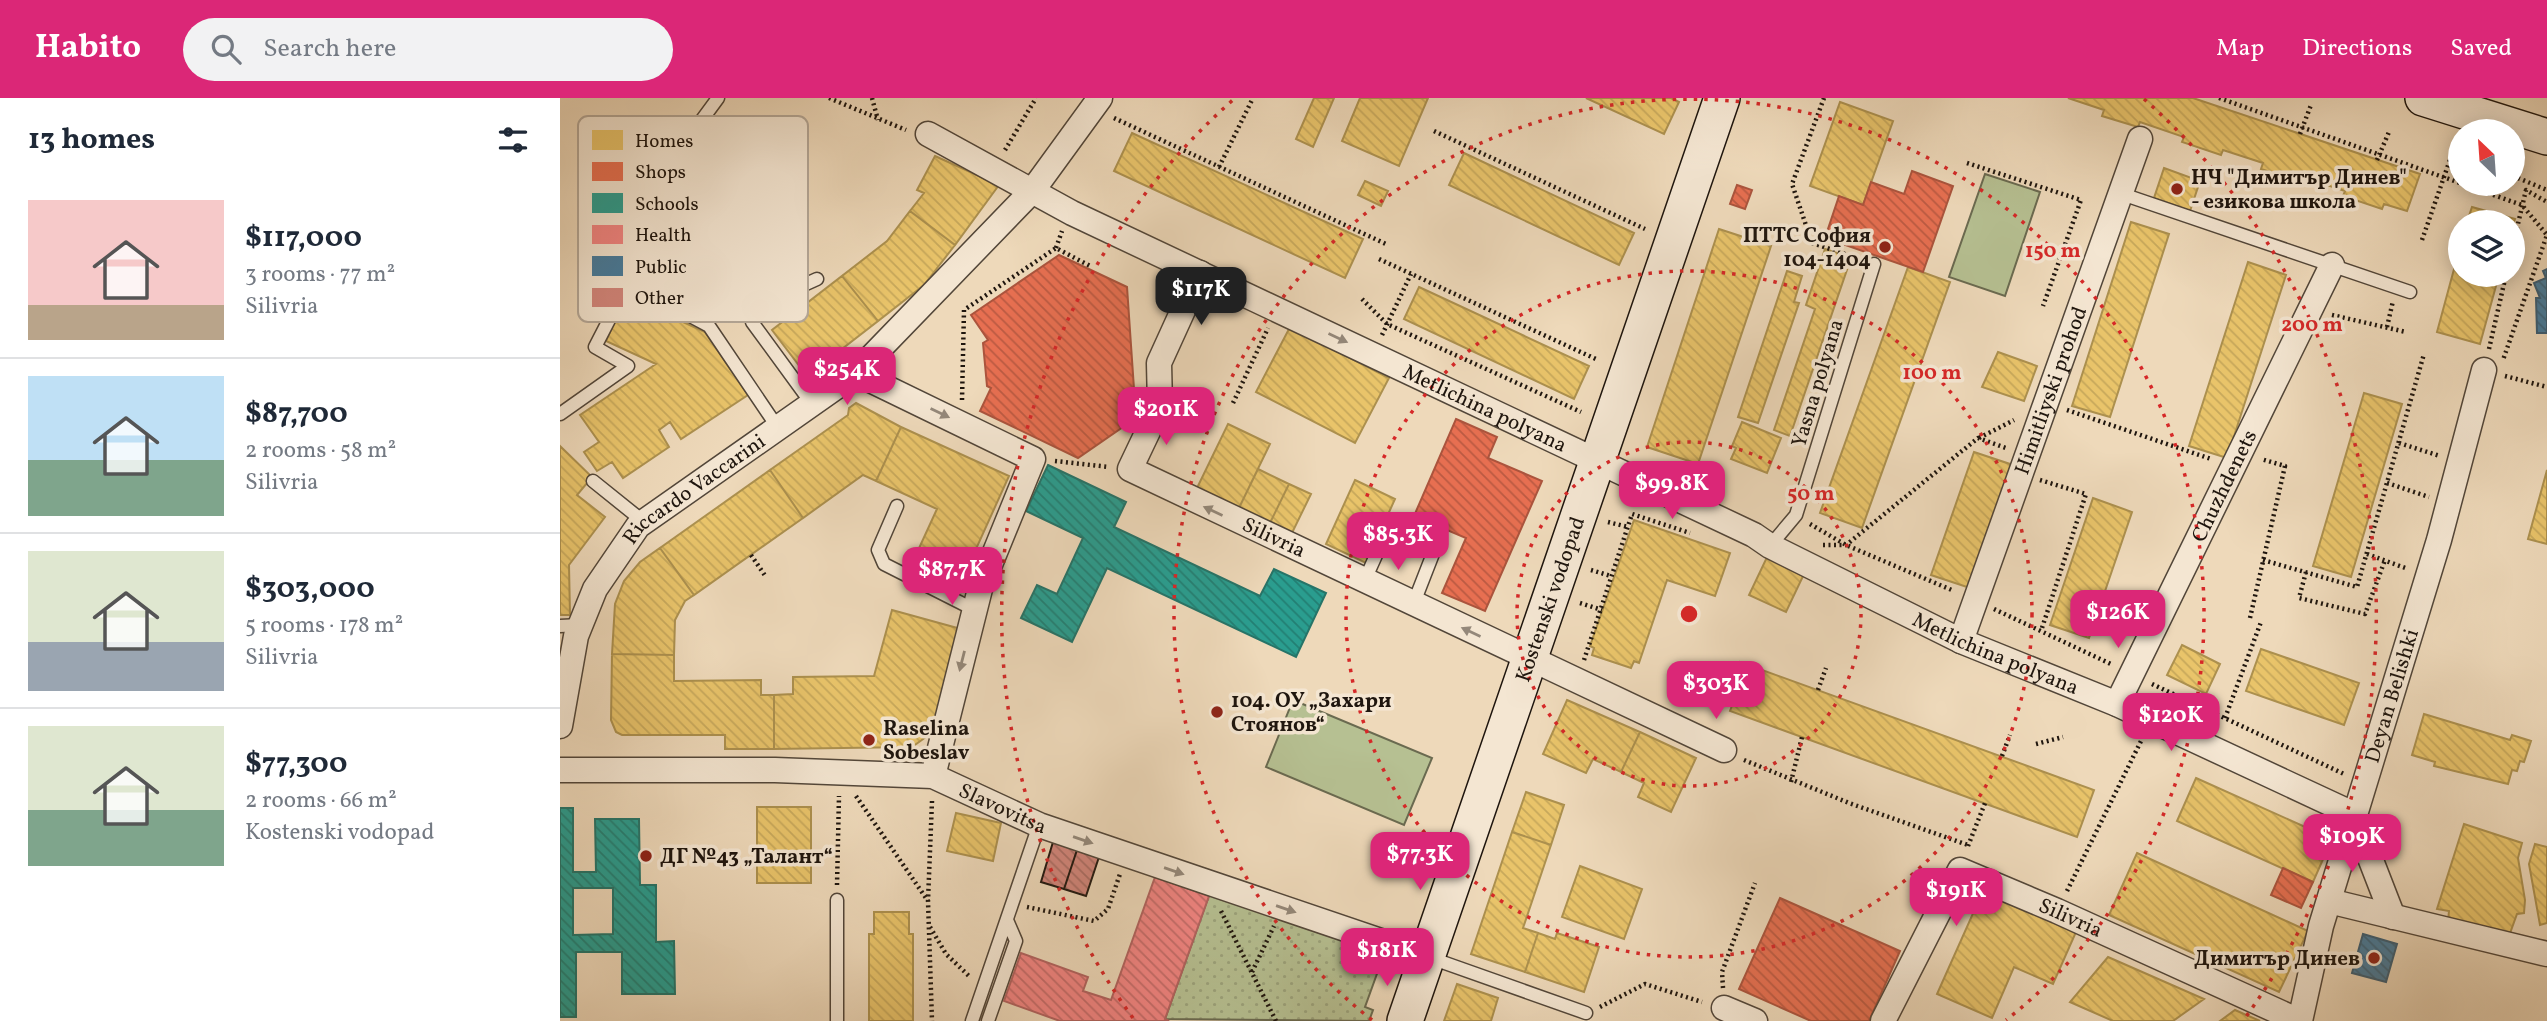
<!DOCTYPE html>
<meta charset="utf-8">
<style>
body{margin:0;font-family:Vollkorn,serif;background:#f2f2f3;color:#1f2937;height:100vh;display:flex;flex-direction:column;font-size:26px;white-space:nowrap}
*{box-sizing:border-box;margin:0}
p{font-size:23px;color:#747a83}
.icon{flex:none;width:38px;height:38px;fill:none;stroke:currentColor;stroke-width:2;stroke-linecap:round;stroke-linejoin:round}
.map{position:relative;flex:1;overflow:hidden}
.details{display:flex;flex-direction:column;background:#fff;width:560px}
.details>*{flex:none}
.needle{width:46px;rotate:335deg}
.tools{position:absolute;left:1888px;top:21px;display:grid;gap:14px}
.tools a{display:grid;place-items:center;width:77px;height:77px;border-radius:50%;background:#fff;box-shadow:0 4px 18px #0003;font-size:35px}
.price{position:absolute;translate:-50% -60px;padding:0 16px;border-radius:14px;background:#db2777;color:#fff;font-size:23px;line-height:46px;filter:drop-shadow(0 2px 4px #0008)}
.price::after{content:'';position:absolute;left:50%;top:42px;width:21px;height:16px;margin-left:-10px;background:inherit;clip-path:polygon(0 0,100% 0,50% 100%)}
.price.active{background:#222;color:#fff}
ul{padding:0;list-style:none}
li{display:flex;align-items:center;gap:21px;height:175px;padding:0 28px}
li+li{border-top:2px solid #e0e1e3}
li span{display:grid;place-items:center;flex:none;width:196px;height:140px;border-radius:0px;color:#555}
li>.icon{margin-inline-start:auto}
span .icon{width:84px;height:84px;fill:#fffc;stroke-width:1}
li b{font-size:30px}
h2{display:flex;justify-content:space-between;align-items:center;height:84px;padding:0 28px;font-size:30px}
header{display:flex;align-items:center;gap:42px;box-sizing:border-box;height:98px;padding:0 35px;background:#db2777;color:#fff}
header strong{font-size:33px}
nav{display:flex;gap:38px;margin-inline-start:auto;font-size:24px}
.search{width:490px;height:63px;background:#f2f2f3;display:flex;align-items:center;gap:18px;box-sizing:border-box;padding:0 24px;border-radius:38px;color:#747a83;font-size:26px}
main{display:flex;flex:1;min-height:0}
.map>svg:first-child{display:block}
.grass{fill:url(#grass-dots);stroke:#6a6a50;stroke-width:2}
.garden{fill:#b6c092;stroke:#6a6a50;stroke-width:2}
.homes{fill:url(#homes-back-hatch);stroke:#ac904e;stroke-width:2}
.shops{fill:url(#shops-back-hatch);stroke:#ab543d;stroke-width:2}
.schools{fill:url(#schools-back-hatch);stroke:#267468;stroke-width:2;fill-rule:evenodd}
.health{fill:url(#health-back-hatch);stroke:#b2635f;stroke-width:2}
.public{fill:url(#public-back-hatch);stroke:#395c72;stroke-width:2}
.building{fill:url(#building-back-hatch);stroke:#1e150e;stroke-width:2}
.lines{fill:none;stroke-linecap:round;stroke-linejoin:round}
.lane-casing{stroke:#524639;stroke-width:15}
.street-casing{stroke:#524639;stroke-width:27}
.secondary-casing{stroke:#1e150e;stroke-width:38}
.path{stroke:#1e150e;stroke-width:4.5;stroke-dasharray:2 3.5;stroke-linecap:butt}
.lane{stroke:#f4e6d2;stroke-width:12}
.street{stroke:#f4e6d2;stroke-width:24}
.secondary{stroke:#f4e6d2;stroke-width:35}
.oneway{fill:#94887a}
.ring{fill:none;stroke:#d62828;stroke-width:3.5;stroke-dasharray:3.5 7}
.poi-dot{fill:#8f2418;stroke:#f4e6d2;stroke-width:2.5}
.labels{text-anchor:middle;stroke-width:7;stroke-linejoin:round;paint-order:stroke}
.poi-label{font-size:21px;font-weight:bold;fill:#1e150e;stroke:#f4e6d2;text-anchor:start}
.street-label{font-size:21px;fill:#1e150e;stroke:#f4e6d2}
.key{fill:#f4e6d2;stroke:#b4a797;stroke-width:2}
.key-label{font-size:19px;fill:#1e150e}
.centre{fill:#d62828;stroke:#f4e6d2;stroke-width:3.5}
.ring-label{font-size:21px;text-anchor:middle;font-weight:bold;fill:#d62828;stroke:#f4e6d2;stroke-width:7;stroke-linejoin:round;paint-order:stroke}
</style>
<header>
<strong>Habito</strong>
<div class="search"><svg class="icon" aria-label="search" viewBox="0 0 24 24"><circle cx="10" cy="10" r="6"/><path d="M15 15l6 6"/></svg>Search here</div>
<nav><a>Map</a><a>Directions</a><a>Saved</a></nav>
</header>
<main>
<section class="details">
<h2>13 homes<svg class="icon" aria-label="filters" viewBox="0 0 24 24"><path d="M4 7h16M4 17h16"/><circle cx="9" cy="7" r="2"/><circle cx="15" cy="17" r="2"/></svg></h2>
<ul>
<li><span style="background:linear-gradient(#f6c9c9 75%,#b9a48a 0)"><svg class="icon" aria-label="home" viewBox="0 0 24 24"><path d="M3 11l9-7 9 7M6 9v11h12V9"/></svg></span><div><b>$117,000</b><p>3 rooms · 77 m²</p><p>Silivria</p></div></li>
<li><span style="background:linear-gradient(#bfe0f5 60%,#7fa58c 0)"><svg class="icon" aria-label="home" viewBox="0 0 24 24"><path d="M3 11l9-7 9 7M6 9v11h12V9"/></svg></span><div><b>$87,700</b><p>2 rooms · 58 m²</p><p>Silivria</p></div></li>
<li><span style="background:linear-gradient(#dfe7d0 65%,#9aa5b1 0)"><svg class="icon" aria-label="home" viewBox="0 0 24 24"><path d="M3 11l9-7 9 7M6 9v11h12V9"/></svg></span><div><b>$303,000</b><p>5 rooms · 178 m²</p><p>Silivria</p></div></li>
<li><span style="background:linear-gradient(#dfe7d0 60%,#7fa58c 0)"><svg class="icon" aria-label="home" viewBox="0 0 24 24"><path d="M3 11l9-7 9 7M6 9v11h12V9"/></svg></span><div><b>$77,300</b><p>2 rooms · 66 m²</p><p>Kostenski vodopad</p></div></li>
</ul>
</section>
<div class="map">
<svg width="1987" height="923" viewBox="0 0 1987 923">
<defs>
<pattern id="grass-dots" width="8" height="8" patternUnits="userSpaceOnUse" patternTransform="scale(1.75)"><rect width="8" height="8" fill="#b6c092"/><path d="M2 2h.1M6 6h.1" fill="none" stroke="#9ca47d" stroke-width="1.8" stroke-linecap="round"/></pattern>
<pattern id="homes-back-hatch" width="6" height="6" patternUnits="userSpaceOnUse" patternTransform="scale(1.75)"><rect width="6" height="6" fill="#e9c46a"/><path d="M-1 5l2 2M0 0l6 6M5-1l2 2" fill="none" stroke="#c7a85b"/></pattern>
<pattern id="shops-back-hatch" width="6" height="6" patternUnits="userSpaceOnUse" patternTransform="scale(1.75)"><rect width="6" height="6" fill="#e76f51"/><path d="M-1 5l2 2M0 0l6 6M5-1l2 2" fill="none" stroke="#bb5a42"/></pattern>
<pattern id="schools-back-hatch" width="6" height="6" patternUnits="userSpaceOnUse" patternTransform="scale(1.75)"><rect width="6" height="6" fill="#2a9d8f"/><path d="M-1 5l2 2M0 0l6 6M5-1l2 2" fill="none" stroke="#237f73"/></pattern>
<pattern id="health-back-hatch" width="6" height="6" patternUnits="userSpaceOnUse" patternTransform="scale(1.75)"><rect width="6" height="6" fill="#f28482"/><path d="M-1 5l2 2M0 0l6 6M5-1l2 2" fill="none" stroke="#c36b69"/></pattern>
<pattern id="public-back-hatch" width="6" height="6" patternUnits="userSpaceOnUse" patternTransform="scale(1.75)"><rect width="6" height="6" fill="#457b9d"/><path d="M-1 5l2 2M0 0l6 6M5-1l2 2" fill="none" stroke="#39647e"/></pattern>
<pattern id="building-back-hatch" width="6" height="6" patternUnits="userSpaceOnUse" patternTransform="scale(1.75)"><rect width="6" height="6" fill="#d2857b"/><path d="M-1 5l2 2M0 0l6 6M5-1l2 2" fill="none" stroke="#aa6c63"/></pattern>
</defs>
<rect width="100%" height="100%" fill="#eed9ba"/>
<filter id="stains"><feTurbulence type="fractalNoise" baseFrequency=".00286" numOctaves="4"/><feColorMatrix values="0 0 0 0 .2 0 0 0 0 .09 0 0 0 0 .02 0 0 0 .5 -.17"/></filter>
<radialGradient id="worn" r=".72"><stop offset=".6" stop-color="#630" stop-opacity="0"/><stop offset="1" stop-color="#630" stop-opacity=".3"/></radialGradient>
<path class="grass" d="M652 789 833 856 826 876 818 873 805 909 813 912 809 923 605 921Z"/>
<path class="garden" d="M1425 76 1480 94 1445 198 1389 179Z
M733 602 872 660 844 727 706 669Z"/>
<path class="homes" d="M754 0H774L753 49 736 41Z
M800 0H868L839 68 782 43Z
M1026 0H1111L1119 4 1104 36Z
M1508 0H1633L1860 76 1847 113 1824 106 1822 111 1783 98 1785 93 1743 79 1741 84 1701 71 1703 65 1663 52 1661 57 1622 44 1624 39 1580 24 1578 29 1542 18 1544 12Z
M1280 4 1333 23 1303 107 1250 88Z
M572 35 803 141 785 180 554 73Z
M904 55 1074 135 1059 167 889 87Z
M375 58 439 87 395 147 350 113 364 95 357 92Z
M1604 70 1640 83 1630 113 1594 100Z
M805 83 828 93 821 108 798 97Z
M1912 109 1955 121 1953 127V124H1907Z
M350 113 395 147 364 187 318 223 282 178 327 143Z
M1571 124 1609 136 1550 319 1512 308Z
M1159 131 1211 148 1138 366 1087 349Z
M1900 149V177H1939L1920 246 1877 234Z
M1265 151 1291 160 1230 338 1214 332 1255 211 1246 207Z
M1688 164 1726 177 1667 360 1629 348Z
M1348 169 1390 184 1302 430 1260 415Z
M1227 173 1242 178 1234 204 1239 205 1198 325 1178 319Z
M282 178 318 223 247 278 212 232Z
M859 189 1029 268 1014 301 844 221Z
M66 198 145 234 188 297 121 341 110 324 99 332 109 349 63 380 52 364 37 373 24 354 39 344 20 317 96 266 46 243Z
M730 229 829 280 795 345 696 294Z
M1438 254 1477 268 1464 303 1422 289Z
M1804 295 1842 306 1791 479 1753 468Z
M296 305 341 329 316 383 303 377 243 420 210 372 288 317 289 310Z
M1182 324 1221 340 1207 375 1171 361 1176 350 1172 348Z
M668 326 710 346 678 412 636 392Z
M341 329 449 378 397 493 349 472 377 411 316 383Z
M0 348 32 379 17 397 45 419 9 467 10 517H0Z
M1414 354 1456 368 1413 491 1371 477Z
M698 371 729 386 709 427 678 412Z
M210 372 243 420 134 497 100 450Z
M1987 372V446L1968 441Z
M795 382 835 401 806 465 766 446Z
M729 386 751 396 731 437 709 427Z
M1533 400 1572 414 1529 540 1490 527Z
M1074 422 1170 455 1155 498 1107 482 1079 565 1074 563 1071 570 1032 557 1034 550 1030 548Z
M100 450 134 497 125 503 115 522 114 557 52 556 55 506 64 483 80 464Z
M1208 457 1245 474 1226 514 1189 497Z
M332 512 401 531 373 634 352 649 214 651V597L233 596V579L314 578Z
M1622 547 1660 566 1646 596 1607 577Z
M1701 551 1799 585 1784 627 1686 593Z
M52 556 114 557V583L201 582V597H214V651H165V637H62L56 634 51 622Z
M1180 564 1534 692 1517 739 1170 613 1178 592 1171 590Z
M1007 602 1080 634 1061 674 1033 661 1026 675 983 656Z
M1864 616 1950 642 1952 637 1971 643 1964 664 1960 663 1957 673 1952 672 1948 686 1874 668 1875 664 1852 657Z
M1080 634 1136 660 1111 714 1078 699 1084 685 1061 674Z
M1636 680 1772 741 1753 784 1617 723Z
M966 694 1004 707 991 747 952 734Z
M197 709H251V785H197Z
M396 715 441 725 433 763 387 753Z
M1904 726 1962 745 1958 760 1965 802 1964 815 1957 816 1949 838 1888 823 1889 813 1877 811Z
M952 734 991 747 963 830 978 835 965 874 911 856Z
M1975 746 1987 749V825L1980 827 1969 766Z
M1577 755 1748 833 1719 894 1549 817Z
M1020 768 1082 791 1064 841 1002 819Z
M1423 793 1516 834 1493 886 1454 869 1432 920 1377 896Z
M314 814H349V836H353V923H309V836H314Z
M978 835 995 841 997 835 1039 849 1024 894 965 874Z
M1548 859 1644 901 1613 923H1553L1510 904Z
M897 886 938 900 931 923H884Z
M1675 912 1700 923H1660Z"/>
<path class="shops" d="M1352 73 1393 88 1363 174 1265 140 1279 98 1303 107 1311 84 1344 96Z
M1177 87 1192 92 1185 111 1170 106Z
M499 157 567 189 576 320 518 360 420 313 431 290 427 288 423 245 428 242 411 217Z
M896 321 937 339 928 360 982 383 925 513 882 495 906 440 854 418Z
M1723 770 1753 784 1741 810 1711 797Z
M1220 800 1340 853 1309 923H1251L1179 891Z"/>
<path class="schools" d="M488 367 566 404 554 429 700 498 714 471 766 495 736 559 547 470 512 544 461 520 477 487 497 496 523 440 466 413Z
M0 710H13V774H36L35 721H79L80 787H96V844L114 843 115 896H62V854H16V919H0ZM13 790H53V836L13 837Z"/>
<path class="health" d="M595 779 649 798 605 921 609 923H500L444 903 461 855 528 879 523 893 551 902Z"/>
<path class="public" d="M1987 171V235H1977L1976 200H1980L1974 185 1986 180 1983 173Z
M1803 836 1837 846 1826 884 1792 875Z"/>
<path class="building" d="M493 744 517 752 504 791 481 784Z
M517 752 539 759 526 798 504 791Z"/>
<g class="lines">
<defs>
<path id="lane" d="M158 0 72 117V124L162 171
M1562 96 1850 194
M252 306 192 224 226 195 257 181
M0 316 68 268 35 249 68 185 149 228 218 330
M33 383 84 424
M337 408 318 452 324 466 415 512
M1210 448 1236 417 1314 166
M804 484 830 426 876 448 853 507
M0 528 20 527
M277 802V923
M868 859 1026 915
M412 923 479 727
M428 923 456 843 447 822"/>
<g id="street">
<path id="s1" d="M368 36 512 115 1194 437 1210 448 1401 543 1557 606 1793 716"/>
<path id="s2" d="M640 175 599 265 600 308 570 371 1164 652"/>
<path d="M296 275 473 361 420 491 373 678"/>
<path id="s3" d="M1401 543 1580 41"/>
<path id="s4" d="M1557 606 1772 167"/>
<path id="s5" d="M0 628 16 538 35 491 78 428 296 275 473 92 540 0"/>
<path id="s6" d="M0 672H215L373 678 479 727 868 859"/>
<path d="M1793 716 1833 819"/>
<path d="M1769 803 1987 856"/>
<path d="M1164 910 1195 923"/>
<path id="s7" d="M1323 923 1400 772 1497 813 1739 923"/>
<path id="s8" d="M1740 923 1761 828 1879 442 1924 272"/>
</g>
<g id="secondary">
<path d="M1863 0 1987 39"/>
<path id="s9" d="M845 923 1162 0"/>
</g>
</defs>
<use href="#lane" class="lane-casing"/>
<use href="#street" class="street-casing"/>
<use href="#secondary" class="secondary-casing"/>
<path class="path" d="M269 0 346 32
M312 0 318 22
M1264 0 1232 86 1252 145 1300 161
M1659 0 1900 85
M554 20 826 146
M874 33 1085 131
M1740 36 1751 7
M445 52 476 0
M1817 62 1829 34
M1407 65 1521 102 1483 208
M659 69 693 0
M1953 78 1987 92
M1902 86 1962 107 1987 137 1943 262
M1862 142 1892 56
M1953 147 1966 92 1987 104
M496 150 502 133
M819 161 1038 262
M160 189 175 196 186 209
M802 201 827 226 1021 314
M1772 217 1846 234
M1827 229 1833 203
M822 237 851 176
M1929 251 1946 177
M1945 278 1987 289
M402 302 404 212 496 150 532 169
M673 305 708 230
M1507 312 1651 361
M1419 340 1454 322
M1839 345 1880 358
M495 363 549 369
M1480 382 1526 396 1481 533
M1827 385 1869 399
M1048 424 1068 429
M1250 426 1286 447 1394 493
M1263 447H1286L1418 340 1446 350
M1807 456 1848 471
M191 457 206 479
M1703 462 1797 489 1864 256
M1031 472 1051 478
M1746 474 1739 500 1805 516 1825 462
M1020 505 1042 512
M1434 511 1553 567
M1690 520 1725 368 1701 361
M1024 562 1072 416 1130 435
M1592 586 1784 676
M1258 592 1266 570
M1665 620 1701 524
M1476 646 1503 639
M1442 658 1450 637
M1184 662 1289 705 1408 747
M1231 684 1242 639
M296 698 368 803
M372 703 368 803 372 923
M1408 748 1425 705
M277 787 279 698
M1507 793 1582 641
M467 809 534 823 548 811 560 776
M661 813 716 923
M370 829 386 856 410 879
M692 874 714 828
M1163 890 1162 874 1195 785
M1040 909 1085 886 1142 904"/>
<use href="#lane" class="lane"/>
<use href="#street" class="street"/>
<use href="#secondary" class="secondary"/>
</g>
<defs><path id="oneway-solid" d="M-6-.8H1V-3.2L6.5 0L1 3.2V.8H-6Z" transform="scale(1.75)"/></defs>
<g class="oneway">
<use href="#oneway-solid" transform="translate(778 240) rotate(25)"/>
<use href="#oneway-solid" transform="translate(380 315) rotate(26)"/>
<use href="#oneway-solid" transform="translate(653 413) rotate(-155)"/>
<use href="#oneway-solid" transform="translate(911 534) rotate(-155)"/>
<use href="#oneway-solid" transform="translate(402 563) rotate(104)"/>
<use href="#oneway-solid" transform="translate(523 742) rotate(19)"/>
<use href="#oneway-solid" transform="translate(614 773) rotate(19)"/>
<use href="#oneway-solid" transform="translate(726 811) rotate(19)"/>
</g>
<g class="ring">
<circle cx="1129" cy="516" r="172"/>
<circle cx="1129" cy="516" r="343"/>
<path d="M812 922A515 515 0 1 1 1446 922"/>
<path d="M573 920A687 687 0 0 1 674 1M1584 1A687 687 0 0 1 1685 920"/>
</g>
<g class="poi-dot">
<circle cx="1617" cy="91" r="7"/>
<circle cx="1325" cy="149" r="7"/>
<circle cx="657" cy="614" r="7"/>
<circle cx="309" cy="642" r="7"/>
<circle cx="86" cy="758" r="7"/>
<circle cx="1814" cy="860" r="7"/>
</g>
<g class="labels">
<g class="poi-label">
<text x="1631" y="86">НЧ "Димитър Динев"<tspan x="1631" dy="24">- езикова школа</tspan></text>
<text x="1311" y="144" text-anchor="end">ПТТС София<tspan x="1311" dy="24">104-1404</tspan></text>
<text x="671" y="609">104. ОУ „Захари<tspan x="671" dy="24">Стоянов“</tspan></text>
<text x="323" y="637">Raselina<tspan x="323" dy="24">Sobeslav</tspan></text>
<text x="100" y="765">ДГ №43 „Талант“</text>
<text x="1800" y="867" text-anchor="end">Димитър Динев</text>
</g>
<g class="street-label">
<text transform="translate(1257 285) rotate(-73)" y="7">Yasna polyana</text>
<text dy="7" stroke="none"><textPath href="#s3" startOffset="266">Himitliyski prohod</textPath></text>
<text dy="7" stroke="none"><textPath href="#s1" startOffset="621">Metlichina polyana</textPath></text>
<text dy="7" stroke="none"><textPath href="#s4" startOffset="243">Chuzhdenets</textPath></text>
<text dy="7" stroke="none"><textPath href="#s5" startOffset="285">Riccardo Vaccarini</textPath></text>
<text dy="7" stroke="none"><textPath href="#s2" startOffset="371">Silivria</textPath></text>
<text dy="7" stroke="none"><textPath href="#s9" startOffset="446">Kostenski vodopad</textPath></text>
<text dy="7" stroke="none"><textPath href="#s1" startOffset="1188">Metlichina polyana</textPath></text>
<text dy="7" stroke="none"><textPath href="#s8" startOffset="338">Deyan Belishki</textPath></text>
<text dy="7" stroke="none"><textPath href="#s6" startOffset="450">Slavovitsa</textPath></text>
<text dy="7" stroke="none"><textPath href="#s7" startOffset="290">Silivria</textPath></text>
</g>
</g>
<rect x="18" y="18" width="230" height="206" rx="10" class="key"/>
<rect x="32" y="32" width="31" height="20" fill="#e9c46a"/>
<rect x="32" y="64" width="31" height="19" fill="#e76f51"/>
<rect x="32" y="95" width="31" height="20" fill="#2a9d8f"/>
<rect x="32" y="127" width="31" height="19" fill="#f28482"/>
<rect x="32" y="158" width="31" height="20" fill="#457b9d"/>
<rect x="32" y="190" width="31" height="19" fill="#d2857b"/>
<g class="key-label">
<text x="75" y="49">Homes</text>
<text x="75" y="80">Shops</text>
<text x="75" y="112">Schools</text>
<text x="75" y="143">Health</text>
<text x="75" y="175">Public</text>
<text x="75" y="206">Other</text>
</g>
<circle cx="1129" cy="516" r="10" class="centre"/>
<g class="ring-label">
<text x="1493" y="159">150 m</text>
<text x="1752" y="233">200 m</text>
<text x="1372" y="281">100 m</text>
<text x="1251" y="402">50 m</text>
</g>
<rect width="100%" height="100%" filter="url(#stains)"/>
<rect width="100%" height="100%" fill="url(#worn)"/>
</svg>
<div class="tools">
<a><svg class="needle" viewBox="-14 -14 28 28"><path d="M0-13l5 13h-10z" fill="#e53935"/><path d="M0 13l5-13h-10z" fill="#747a83"/></svg></a>
<a><svg class="icon" aria-label="layers" viewBox="0 0 24 24"><path d="M12 4l9 5-9 5-9-5zM3 14l9 5 9-5"/></svg></a>
</div>
<b class="price active" style="left:641px;top:229px">$117K</b>
<b class="price" style="left:287px;top:309px">$254K</b>
<b class="price" style="left:606px;top:349px">$201K</b>
<b class="price" style="left:1112px;top:423px">$99.8K</b>
<b class="price" style="left:838px;top:474px">$85.3K</b>
<b class="price" style="left:392px;top:509px">$87.7K</b>
<b class="price" style="left:1558px;top:552px">$126K</b>
<b class="price" style="left:1156px;top:623px">$303K</b>
<b class="price" style="left:1611px;top:655px">$120K</b>
<b class="price" style="left:1792px;top:776px">$109K</b>
<b class="price" style="left:860px;top:794px">$77.3K</b>
<b class="price" style="left:1396px;top:830px">$191K</b>
<b class="price" style="left:827px;top:890px">$181K</b>
</div>
</main>
